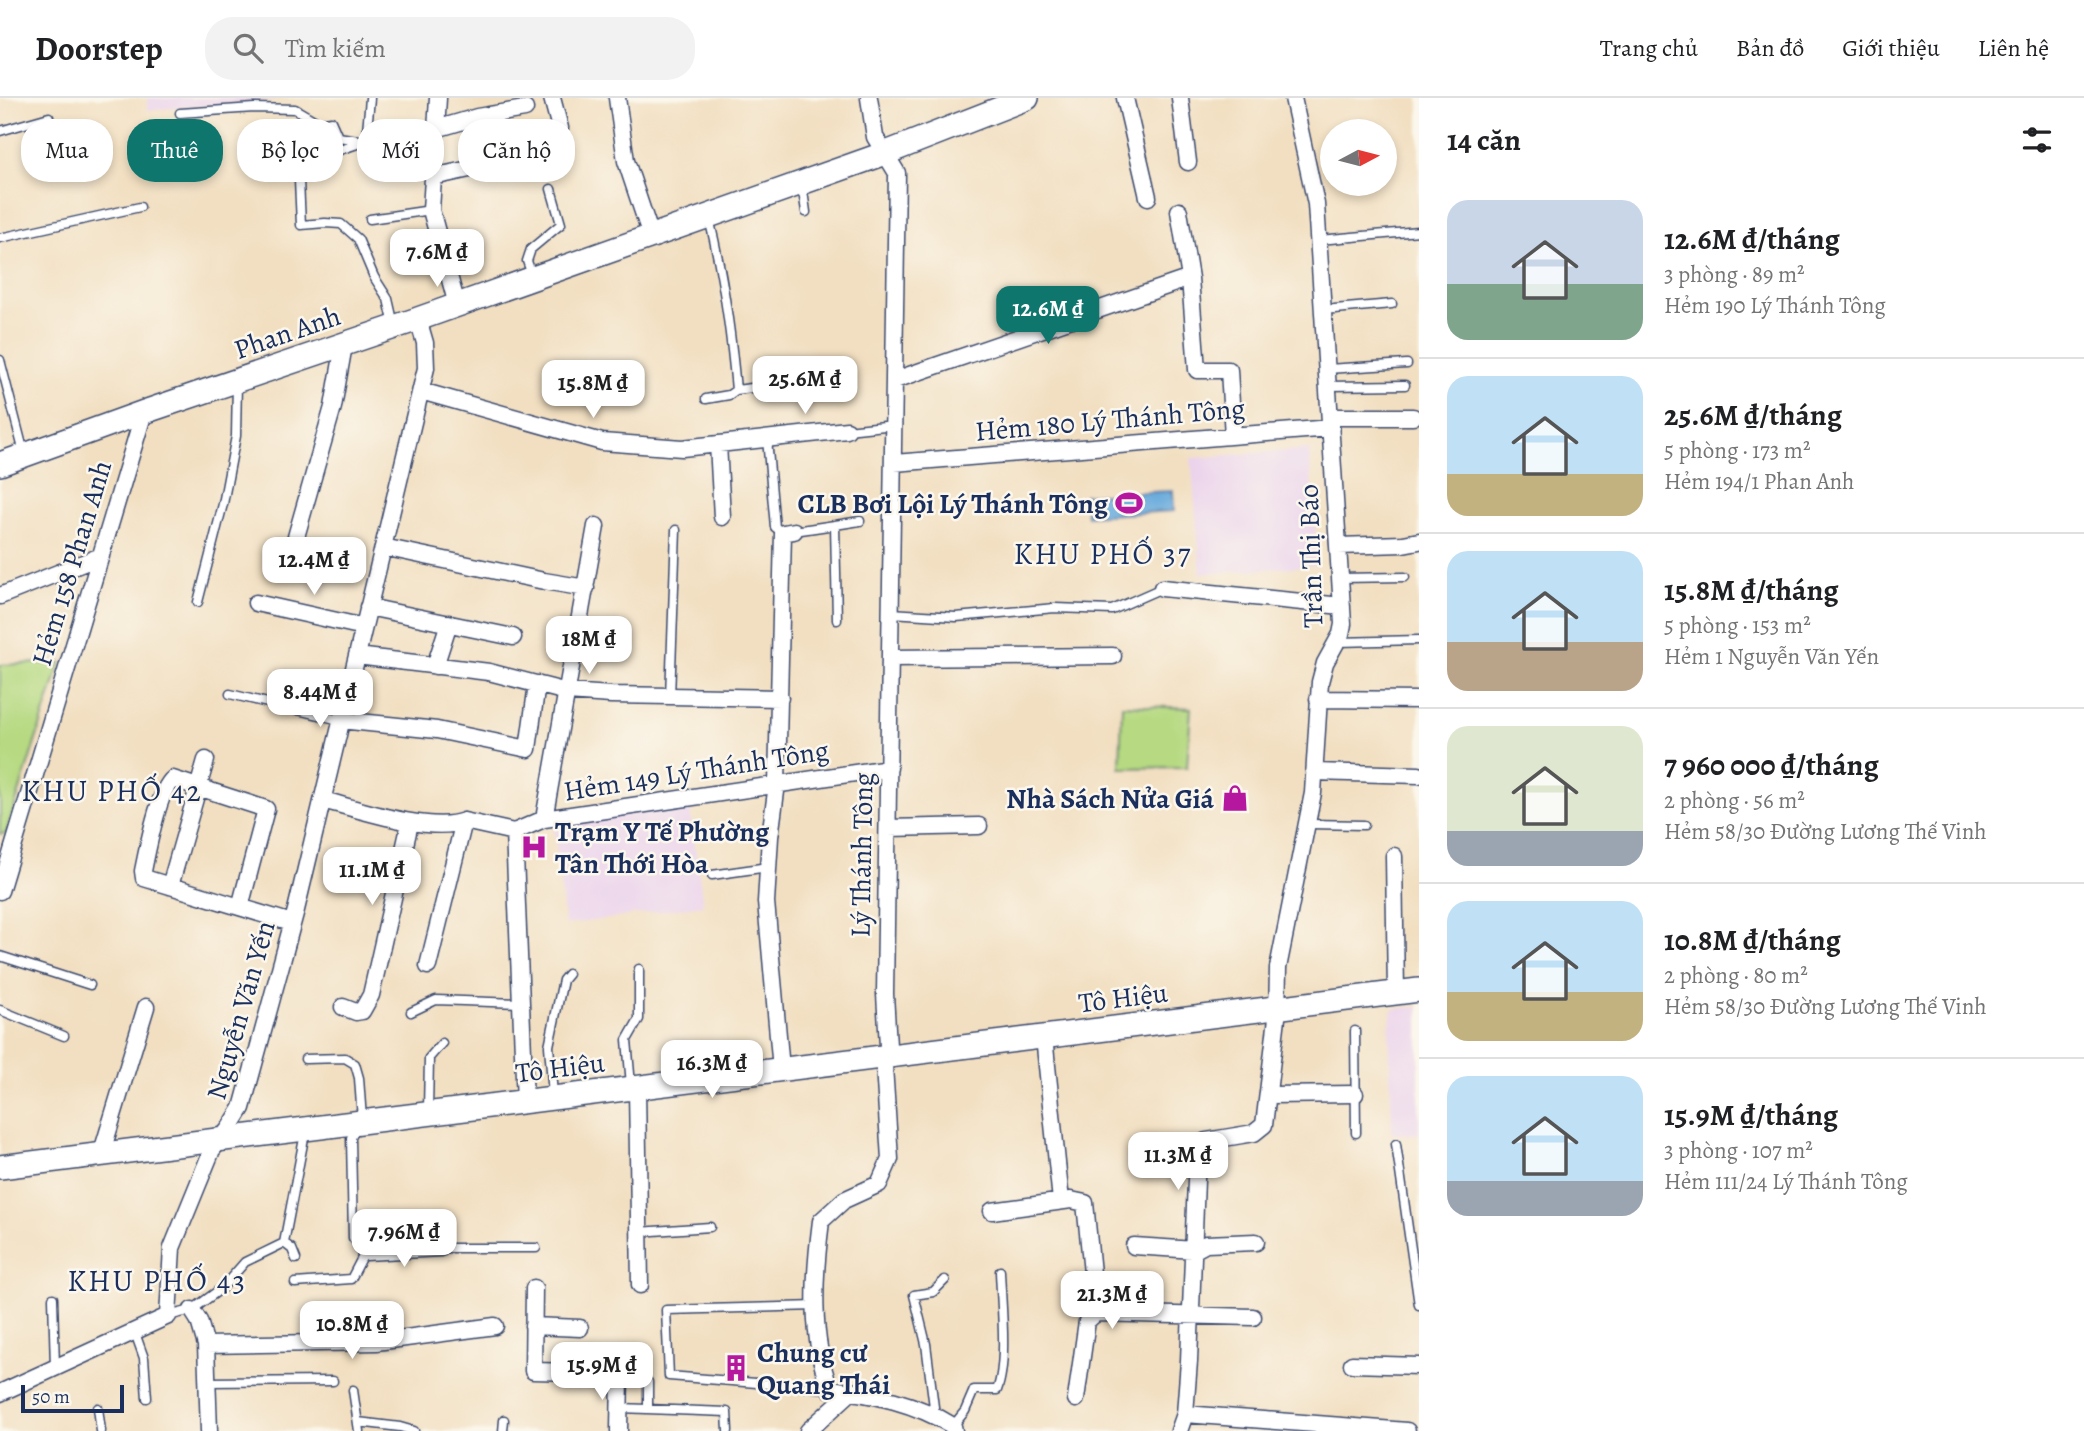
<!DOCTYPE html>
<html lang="vi">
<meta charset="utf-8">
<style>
body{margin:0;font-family:Alegreya,serif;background:#f2f2f2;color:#202124;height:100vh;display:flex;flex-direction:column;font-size:26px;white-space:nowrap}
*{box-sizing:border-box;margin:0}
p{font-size:23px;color:#757577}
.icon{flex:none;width:38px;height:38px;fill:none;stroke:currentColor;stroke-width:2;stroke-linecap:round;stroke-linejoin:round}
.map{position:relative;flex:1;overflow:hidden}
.details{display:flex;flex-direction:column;background:#fff;width:665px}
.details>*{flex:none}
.top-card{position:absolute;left:21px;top:21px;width:665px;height:63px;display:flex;gap:14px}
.needle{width:46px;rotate:83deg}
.tools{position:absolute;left:1320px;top:21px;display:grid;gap:14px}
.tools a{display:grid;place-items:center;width:77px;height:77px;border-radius:50%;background:#fff;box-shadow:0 4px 10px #0003;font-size:35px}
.scale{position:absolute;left:21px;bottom:18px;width:103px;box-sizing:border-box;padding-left:7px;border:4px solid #1b2f5e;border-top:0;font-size:19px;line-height:24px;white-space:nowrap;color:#1b2f5e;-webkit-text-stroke:5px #fbf7ec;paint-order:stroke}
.price{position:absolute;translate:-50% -60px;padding:0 16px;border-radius:14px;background:#fff;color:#222;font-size:23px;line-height:46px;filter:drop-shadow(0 2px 4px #0008)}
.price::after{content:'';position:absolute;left:50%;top:42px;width:21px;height:16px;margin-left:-10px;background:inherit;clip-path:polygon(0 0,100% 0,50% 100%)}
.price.current{background:#0f766e;color:#fff}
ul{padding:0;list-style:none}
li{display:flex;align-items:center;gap:21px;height:175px;padding:0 28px}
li+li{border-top:2px solid #e0e0e0}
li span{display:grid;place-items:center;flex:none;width:196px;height:140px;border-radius:21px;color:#555}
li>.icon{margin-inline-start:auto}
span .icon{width:84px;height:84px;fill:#fffc;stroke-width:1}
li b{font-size:30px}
h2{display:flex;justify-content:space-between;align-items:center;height:84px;padding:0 28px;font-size:30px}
.pill{padding:0 24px;border-radius:28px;background:#fff;box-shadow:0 4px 10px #0003;font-size:24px;line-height:63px}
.pill.current{background:#0f766e;color:#fff}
header{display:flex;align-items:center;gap:42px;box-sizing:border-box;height:98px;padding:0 35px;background:#fff;border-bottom:2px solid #e0e0e0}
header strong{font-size:33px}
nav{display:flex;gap:38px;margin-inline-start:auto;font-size:24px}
.search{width:490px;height:63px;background:#f2f2f2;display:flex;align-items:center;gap:18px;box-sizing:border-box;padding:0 24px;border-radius:28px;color:#757577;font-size:26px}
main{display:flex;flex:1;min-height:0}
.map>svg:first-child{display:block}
.built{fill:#ead1ec}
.green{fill:#b6d981;stroke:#688470;stroke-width:2}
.water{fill:#68aadc;stroke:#426c9d;stroke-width:2}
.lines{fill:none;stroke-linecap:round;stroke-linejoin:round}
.lane-casing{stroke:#3b496d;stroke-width:11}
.street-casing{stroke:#3b496d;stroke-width:19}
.secondary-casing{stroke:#3b496d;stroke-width:26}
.lane{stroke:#fff;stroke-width:8}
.street{stroke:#fff;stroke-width:16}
.secondary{stroke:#fff;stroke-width:23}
.labels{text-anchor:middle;stroke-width:5;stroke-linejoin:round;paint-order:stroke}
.street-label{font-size:28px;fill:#1b2f5e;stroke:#fbf7ec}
.poi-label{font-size:28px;font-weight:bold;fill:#1b2f5e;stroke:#fbf7ec;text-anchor:end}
.neighbourhood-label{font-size:30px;letter-spacing:2px;fill:#1b2f5e;stroke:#fbf7ec}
</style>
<header>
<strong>Doorstep</strong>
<div class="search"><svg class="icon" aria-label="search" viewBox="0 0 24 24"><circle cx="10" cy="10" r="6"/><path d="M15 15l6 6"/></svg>Tìm kiếm</div>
<nav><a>Trang chủ</a><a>Bản đồ</a><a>Giới thiệu</a><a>Liên hệ</a></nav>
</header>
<main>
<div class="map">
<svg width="1419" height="1333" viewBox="0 0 1419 1333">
<rect width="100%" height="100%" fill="#fbf7ec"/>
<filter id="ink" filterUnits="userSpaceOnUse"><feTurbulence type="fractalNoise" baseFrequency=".0143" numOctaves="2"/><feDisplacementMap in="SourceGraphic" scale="14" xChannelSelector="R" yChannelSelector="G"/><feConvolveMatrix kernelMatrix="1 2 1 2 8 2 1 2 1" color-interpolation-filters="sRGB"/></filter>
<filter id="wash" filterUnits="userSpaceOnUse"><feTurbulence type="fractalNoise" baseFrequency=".00686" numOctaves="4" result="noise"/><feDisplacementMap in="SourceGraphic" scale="28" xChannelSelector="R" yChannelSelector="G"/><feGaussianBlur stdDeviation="1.57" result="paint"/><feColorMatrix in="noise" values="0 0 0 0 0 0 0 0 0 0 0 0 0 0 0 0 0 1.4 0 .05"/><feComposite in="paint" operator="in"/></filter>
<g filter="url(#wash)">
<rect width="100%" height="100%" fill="#f2dfc1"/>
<path class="built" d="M147 0H274V2L148 12Z
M1309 351 1318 467 1201 476 1191 360Z
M689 704 703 807 565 827 553 721Z
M1419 908V1036H1392L1389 934 1392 911Z"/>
<path class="green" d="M61 564 6 735 0 736V567Z
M1122 607 1191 610 1187 669 1120 670Z"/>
<path class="water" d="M1173 393 1174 413 1087 418 1084 397Z"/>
</g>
<g filter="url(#ink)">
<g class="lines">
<defs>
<path id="lane" d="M180 15 254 10 295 11 319 25 331 23 338 39 366 43 435 45
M0 33 49 19
M366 43 296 67 299 82 301 127 325 125 341 126 358 141 374 179 388 201 394 227
M366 43 370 0
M802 86 806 114
M370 121 431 112
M0 140 140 109
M1319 142 1419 133
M532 177 527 163 531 151 561 126 551 91
M1323 212 1392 206
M0 262 24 355
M1327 271 1407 266
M1328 288 1405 287
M736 292 838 279
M706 301 729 297 736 292C731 234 723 177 709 120
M847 332 894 327
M767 341 775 429 783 435
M835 427 860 423
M794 433 835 427 837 522
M1340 480 1405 479
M198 504 223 406 236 338 237 284
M891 515 956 519 1055 510 1112 512 1162 490
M1338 544 1419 542
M230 596 340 622
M670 599 676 432
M1309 726 1364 727
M712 777 768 769
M0 858 90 887
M0 912 64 938
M411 914 436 902 520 905
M1355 933 1356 1035
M305 961 345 960 355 966 359 980 362 1021
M631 987 627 942 639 921V871
M553 997 549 948 563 882 568 876
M428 1013 429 960 442 945
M1396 1046 1419 1207
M639 1134 710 1129
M284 1145 292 1151 296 1161
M441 1150H536
M295 1185 351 1181 365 1154 353 1140 351 1040 357 1027
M53 1200 55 1269
M817 1208 666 1212 669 1278 830 1291
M168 1218 192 1212 222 1190 245 1164 284 1145 305 1035
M134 1232 144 1260 147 1300
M207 1284 333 1283
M353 1292 359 1333
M98 1310 101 1333
M620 1310 727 1314 728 1333
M648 1311V1284
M935 1317 926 1246 914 1197 933 1194 945 1182
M358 1324 400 1329 414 1333
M953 1328 965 1313 974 1292H997C1008 1264 1001 1204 1000 1173
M503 1333 504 1322"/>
<path id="street" d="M438 0 431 112 457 207
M552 0 560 30
M617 0 626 63 651 138
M869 0 875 39 897 75 885 896 888 948 884 968 890 1061 879 1086 844 1102 821 1123C814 1178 810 1239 830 1291 874 1296 916 1305 953 1328L954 1333
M1125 0 1148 99
M1180 0 1188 64
M436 31 477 19 525 11
M433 79 556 52
M1179 113 1190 180 1197 272H1229L1233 338
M895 282 1190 180
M421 293 602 344 682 350 847 332
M1330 319H1413
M718 346 722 419
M894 365 1331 330
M1338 448 1403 446 1419 443
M383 449 544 483 586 490
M290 460 333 309 344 247
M1162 490 1342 508
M0 498 101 458
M256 505 364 529
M368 509 513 539
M357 558 489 574 567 594 611 597 780 600
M891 560 1113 558
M435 568 449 525
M1318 601 1419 602
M340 622 437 632 528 651 537 586
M1314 674 1419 677
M323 702C357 711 431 736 464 723L514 734
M544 721 596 428
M888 730 979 728
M514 734 544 721 889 670
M514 734 525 1004
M1394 758 1396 895
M170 788 206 662
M0 793 144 314
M240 809 266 711 173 681C159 691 147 753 143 773L144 780 292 825
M428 868 464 723
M343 909 356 914 362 913 371 897 410 725
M1044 939 1061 1103
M781 971 766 804 770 739 777 686 783 435 794 433
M637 990 640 1187
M1270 997 1355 996
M101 1057 146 909
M992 1113 1071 1102 1085 1105 1096 1215
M1134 1148 1195 1152 1206 1146 1256 1144
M365 1154 441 1150
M534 1190 533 1273 620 1275 619 1333
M192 1212 199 1223 206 1247 209 1333
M533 1228 580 1230
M206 1247 376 1244 495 1228
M1352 1266 1419 1268
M0 1295 168 1218 172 1150 212 1052 229 1031 242 1010 296 812 426 270 425 245 418 221
M1076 1301 1087 1223 1096 1215 1253 1219
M1185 1316 1407 1333
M808 1333 852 1293
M1179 1333 1185 1316 1189 1263 1197 1056 1202 1045 1206 1043 1254 1035 1264 1027 1277 920 1278 870 1313 695 1320 584 1325 565 1341 536 1343 526 1316 106 1293 0"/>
<path id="secondary" d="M0 366 144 314 418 221 886 55 1027 0
M0 1069 1419 892"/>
</defs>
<use href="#lane" class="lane-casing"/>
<use href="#street" class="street-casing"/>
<use href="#secondary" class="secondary-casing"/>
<use href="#lane" class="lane"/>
<use href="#street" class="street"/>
<use href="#secondary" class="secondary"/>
</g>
</g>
<defs>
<symbol id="stadium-bare" viewBox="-9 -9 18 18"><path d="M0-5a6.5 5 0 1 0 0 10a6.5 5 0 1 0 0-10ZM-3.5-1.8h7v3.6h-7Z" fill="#b5179e" stroke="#fbf7ec" stroke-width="2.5" paint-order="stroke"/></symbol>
<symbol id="shop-bare" viewBox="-9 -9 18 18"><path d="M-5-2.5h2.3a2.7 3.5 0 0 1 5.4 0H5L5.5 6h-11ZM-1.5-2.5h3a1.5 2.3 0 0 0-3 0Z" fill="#b5179e" stroke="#fbf7ec" stroke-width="2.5" paint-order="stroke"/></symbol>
<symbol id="hospital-bare" viewBox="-9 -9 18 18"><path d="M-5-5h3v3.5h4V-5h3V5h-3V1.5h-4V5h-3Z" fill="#b5179e" stroke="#fbf7ec" stroke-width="2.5" paint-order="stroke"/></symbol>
<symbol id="building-bare" viewBox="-9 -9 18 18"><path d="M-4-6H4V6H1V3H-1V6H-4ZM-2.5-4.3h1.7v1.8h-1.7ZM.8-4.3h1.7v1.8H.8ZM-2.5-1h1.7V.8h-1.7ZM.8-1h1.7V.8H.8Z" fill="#b5179e" stroke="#fbf7ec" stroke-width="2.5" paint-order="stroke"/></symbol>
</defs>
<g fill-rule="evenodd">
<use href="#stadium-bare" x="1110" y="386" width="38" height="38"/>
<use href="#shop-bare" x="1216" y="681" width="38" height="38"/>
<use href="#hospital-bare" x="515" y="730" width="38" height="38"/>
<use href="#building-bare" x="717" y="1251" width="38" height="38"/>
</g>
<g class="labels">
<g class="street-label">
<text transform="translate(287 234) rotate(-19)" y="10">Phan Anh</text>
<text transform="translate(1110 321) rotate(-5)" y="10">Hẻm 180 Lý Thánh Tông</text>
<text transform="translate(1310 458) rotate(-92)" y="10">Trần Thị Báo</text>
<text transform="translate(71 465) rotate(-73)" y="10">Hẻm 158 Phan Anh</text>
<text transform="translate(696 672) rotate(-9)" y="10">Hẻm 149 Lý Thánh Tông</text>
<text transform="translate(861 757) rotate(-89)" y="10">Lý Thánh Tông</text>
<text transform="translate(1123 899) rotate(-7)" y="10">Tô Hiệu</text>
<text transform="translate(240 912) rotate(-74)" y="10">Nguyễn Văn Yến</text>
<text transform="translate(560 969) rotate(-7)" y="10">Tô Hiệu</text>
</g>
<g class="poi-label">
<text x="1108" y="415">CLB Bơi Lội Lý Thánh Tông</text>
<text x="1214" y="710">Nhà Sách Nửa Giá</text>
<text x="555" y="743" text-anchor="start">Trạm Y Tế Phường<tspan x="555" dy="32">Tân Thới Hòa</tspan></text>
<text x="757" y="1264" text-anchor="start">Chung cư<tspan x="757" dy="32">Quang Thái</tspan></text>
</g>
<g class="neighbourhood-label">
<text x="1103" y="466">KHU PHỐ 37</text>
<text x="112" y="703">KHU PHỐ 42</text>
<text x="157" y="1193">KHU PHỐ 43</text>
</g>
</g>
</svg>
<div class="tools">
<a><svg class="needle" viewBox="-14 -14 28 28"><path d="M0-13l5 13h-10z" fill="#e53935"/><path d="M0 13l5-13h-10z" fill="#757577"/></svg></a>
</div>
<div class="scale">50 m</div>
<b class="price" style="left:437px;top:191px">7.6M ₫</b>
<b class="price current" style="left:1048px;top:248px">12.6M ₫</b>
<b class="price" style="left:805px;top:318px">25.6M ₫</b>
<b class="price" style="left:593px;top:322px">15.8M ₫</b>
<b class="price" style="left:314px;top:499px">12.4M ₫</b>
<b class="price" style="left:589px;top:578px">18M ₫</b>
<b class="price" style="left:320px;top:631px">8.44M ₫</b>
<b class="price" style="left:372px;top:809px">11.1M ₫</b>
<b class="price" style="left:712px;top:1002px">16.3M ₫</b>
<b class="price" style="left:1178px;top:1094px">11.3M ₫</b>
<b class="price" style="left:404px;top:1171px">7.96M ₫</b>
<b class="price" style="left:1112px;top:1233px">21.3M ₫</b>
<b class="price" style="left:352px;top:1263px">10.8M ₫</b>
<b class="price" style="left:602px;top:1304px">15.9M ₫</b>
<div class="top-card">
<a class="pill">Mua</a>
<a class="pill current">Thuê</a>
<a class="pill">Bộ lọc</a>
<a class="pill">Mới</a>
<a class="pill">Căn hộ</a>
</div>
</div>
<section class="details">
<h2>14 căn<svg class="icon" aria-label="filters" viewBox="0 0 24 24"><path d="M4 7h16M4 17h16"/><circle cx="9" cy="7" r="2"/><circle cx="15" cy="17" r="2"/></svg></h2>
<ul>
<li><span style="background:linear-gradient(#c9d6e8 60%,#7fa58c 0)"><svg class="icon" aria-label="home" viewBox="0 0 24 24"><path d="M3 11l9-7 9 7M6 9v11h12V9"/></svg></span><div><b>12.6M ₫/tháng</b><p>3 phòng · 89 m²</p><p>Hẻm 190 Lý Thánh Tông</p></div></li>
<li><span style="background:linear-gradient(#bfe0f5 70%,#c2b280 0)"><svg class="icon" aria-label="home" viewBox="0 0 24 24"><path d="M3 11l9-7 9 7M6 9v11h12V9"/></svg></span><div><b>25.6M ₫/tháng</b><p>5 phòng · 173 m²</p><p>Hẻm 194/1 Phan Anh</p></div></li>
<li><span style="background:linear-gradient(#bfe0f5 65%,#b9a48a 0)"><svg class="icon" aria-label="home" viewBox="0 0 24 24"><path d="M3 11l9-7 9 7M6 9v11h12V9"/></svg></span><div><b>15.8M ₫/tháng</b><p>5 phòng · 153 m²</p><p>Hẻm 1 Nguyễn Văn Yến</p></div></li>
<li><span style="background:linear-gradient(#dfe7d0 75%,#9aa5b1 0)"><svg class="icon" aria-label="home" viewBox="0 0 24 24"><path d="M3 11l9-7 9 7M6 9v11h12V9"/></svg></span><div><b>7 960 000 ₫/tháng</b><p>2 phòng · 56 m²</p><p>Hẻm 58/30 Đường Lương Thế Vinh</p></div></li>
<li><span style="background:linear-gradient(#bfe0f5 65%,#c2b280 0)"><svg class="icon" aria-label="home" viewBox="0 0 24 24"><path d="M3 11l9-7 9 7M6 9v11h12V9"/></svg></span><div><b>10.8M ₫/tháng</b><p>2 phòng · 80 m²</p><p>Hẻm 58/30 Đường Lương Thế Vinh</p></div></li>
<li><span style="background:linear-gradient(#bfe0f5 75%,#9aa5b1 0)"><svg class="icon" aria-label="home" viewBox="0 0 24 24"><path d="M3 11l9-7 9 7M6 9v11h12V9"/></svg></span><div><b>15.9M ₫/tháng</b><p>3 phòng · 107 m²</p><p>Hẻm 111/24 Lý Thánh Tông</p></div></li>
</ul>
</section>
</main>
